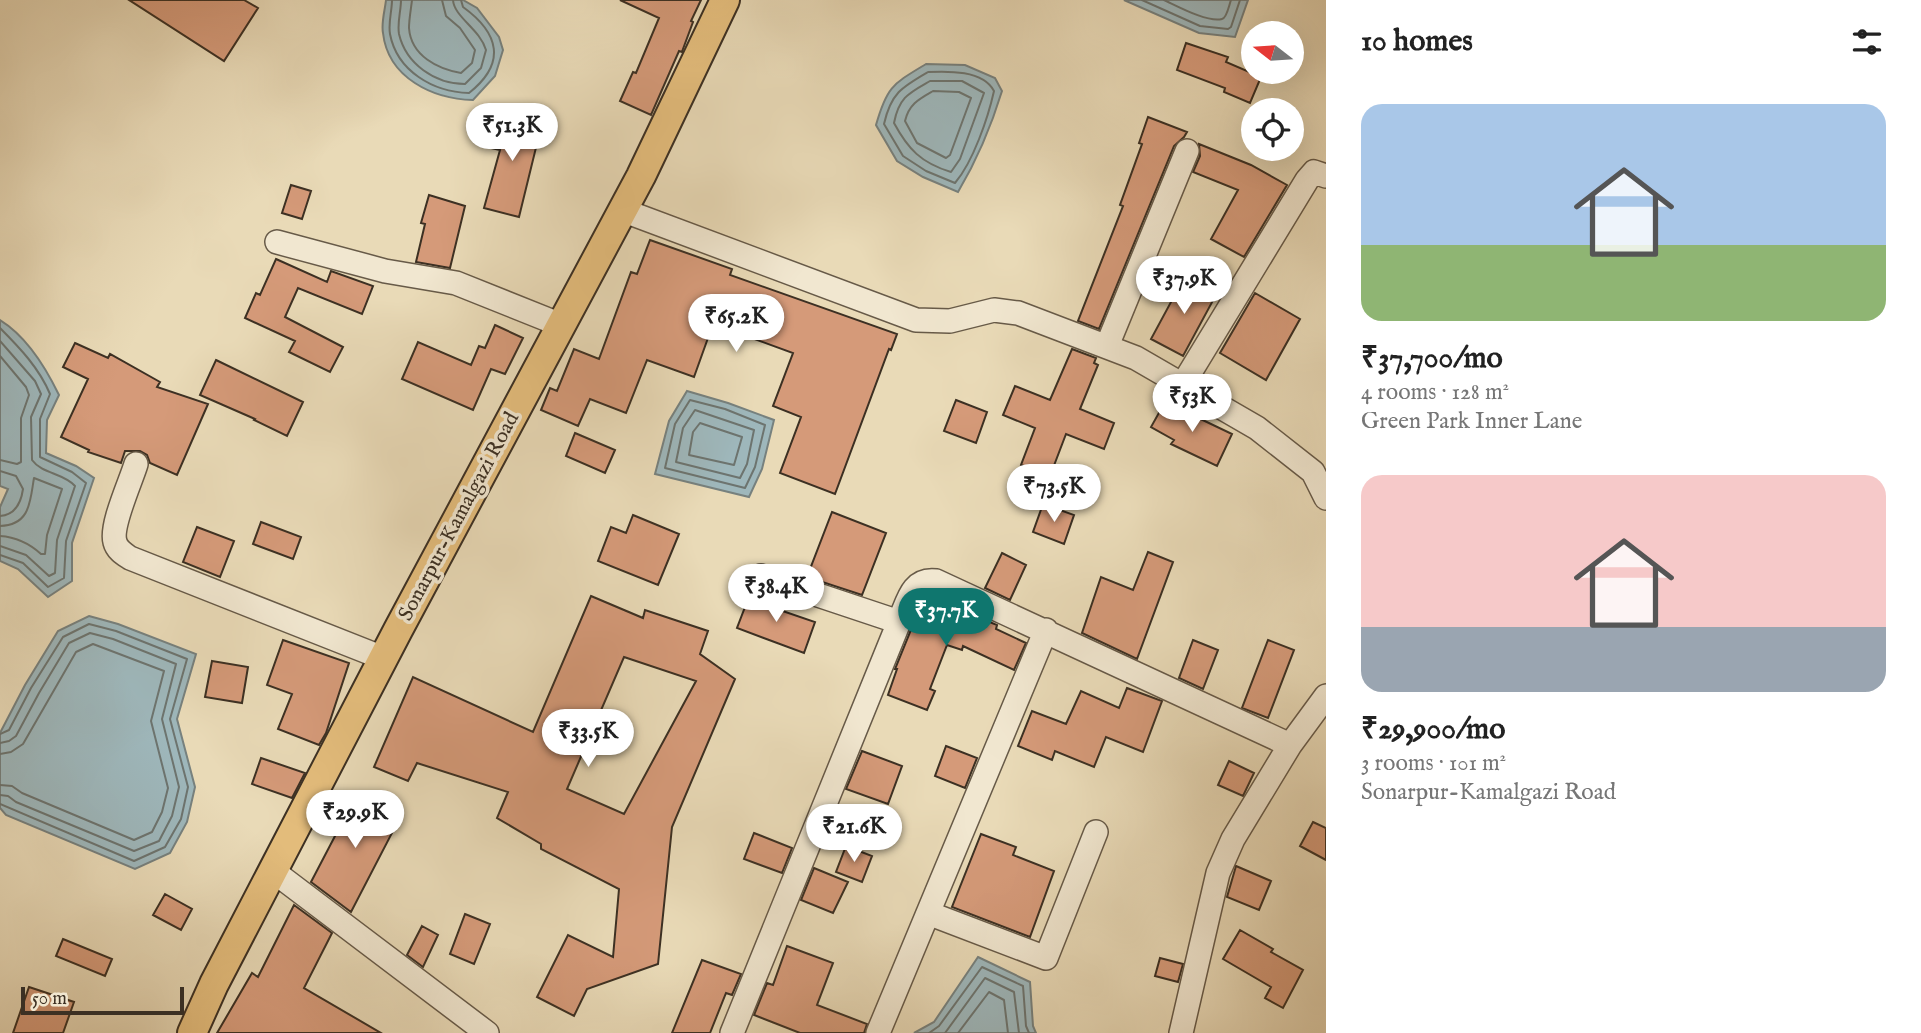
<!DOCTYPE html>
<meta charset="utf-8">
<style>
body{margin:0;font-family:"IM FELL English",serif;background:#f6f6f6;color:#222;height:100vh;display:flex;flex-direction:column;font-size:26px;white-space:nowrap}
*{box-sizing:border-box;margin:0}
p{font-size:23px;color:#767676}
.icon{flex:none;width:38px;height:38px;fill:none;stroke:currentColor;stroke-width:2;stroke-linecap:round;stroke-linejoin:round}
.map{position:relative;flex:1;overflow:hidden}
.sheet{display:flex;flex-direction:column;background:#fff;width:595px}
.sheet>*{flex:none}
.needle{width:46px;rotate:287deg}
.controls{position:absolute;left:1241px;top:21px;display:grid;gap:14px}
.controls a{display:grid;place-items:center;width:63px;height:63px;border-radius:50%;background:#fff;box-shadow:0 7px 28px #0002;font-size:35px}
.scale{position:absolute;left:21px;bottom:18px;width:163px;box-sizing:border-box;padding-left:7px;border:4px solid #3c3023;border-top:0;font-size:19px;line-height:24px;white-space:nowrap;color:#3c3023;-webkit-text-stroke:5px #f1e7d0;paint-order:stroke}
.price{position:absolute;translate:-50% -60px;padding:0 16px;border-radius:24px;background:#fff;color:#222;font-size:23px;line-height:46px;filter:drop-shadow(0 2px 4px #0008)}
.price::after{content:'';position:absolute;left:50%;top:42px;width:21px;height:16px;margin-left:-10px;background:inherit;clip-path:polygon(0 0,100% 0,50% 100%)}
.price.current{background:#0f766e;color:#fff}
ul{padding:0;list-style:none}
li{display:grid;align-content:center;gap:14px;height:371px;padding:0 35px}
li span{display:grid;place-items:center;height:217px;border-radius:21px;color:#555}
li>.icon{margin-inline-start:auto}
span .icon{width:126px;height:126px;fill:#fffc;stroke-width:1}
li b{font-size:30px}
h2{display:flex;justify-content:space-between;align-items:center;height:84px;padding:0 35px;font-size:30px}
main{display:flex;flex:1;min-height:0}
.map>svg:first-child{display:block}
.water{fill:#9eb7bb;stroke:#77817e;stroke-width:2}
.lines{fill:none;stroke-linecap:round;stroke-linejoin:round}
.shore{stroke:#6d746f;stroke-width:2}
.building{fill:#d59a79;stroke:#3c3023;stroke-width:2;fill-rule:evenodd}
.minor-casing{stroke:#675a48;stroke-width:26}
.major-casing{stroke:#3c3023;stroke-width:32}
.minor{stroke:#f1e7d0;stroke-width:23}
.major{stroke:#e4bd7c;stroke-width:28}
.labels{text-anchor:middle;stroke-width:7;stroke-linejoin:round;paint-order:stroke}
.street-label{font-size:21px;fill:#3c3023;stroke:#f1e7d0}
</style>
<main>
<div class="map">
<svg width="1326" height="1033" viewBox="0 0 1326 1033">
<rect width="100%" height="100%" fill="#e9dab7"/>
<filter id="stains"><feTurbulence type="fractalNoise" baseFrequency=".00286" numOctaves="4"/><feColorMatrix values="0 0 0 0 .2 0 0 0 0 .09 0 0 0 0 .02 0 0 0 .5 -.17"/></filter>
<radialGradient id="worn" r=".72"><stop offset=".6" stop-color="#630" stop-opacity="0"/><stop offset="1" stop-color="#630" stop-opacity=".3"/></radialGradient>
<path class="water" d="M386 0H463L477 8 499 37 503 50 495 76 473 100C433 99 388 78 383 33 381 23 385 10 386 0Z
M1124 0H1248L1235 37 1199 33Z
M926 64 965 65 995 78 1002 91C991 127 977 160 958 192L923 177 897 161 876 125C887 86 893 84 926 64Z
M0 320C26 336 46 368 59 395L47 420 46 453 76 466 94 478 72 543V581L48 597 18 569 0 561V507L8 489 0 486Z
M687 391 728 403 774 420 762 469 749 497 655 474 669 421Z
M89 616 118 624 196 654 177 719 195 787 187 822 170 853 135 869 6 815 0 808V733L25 685 58 631Z
M978 957 1030 982 1033 1026 1036 1033H914L934 1022Z"/>
<g class="lines">
<path class="shore" d="M392 0C392 11 388 23 390 34 397 71 433 92 469 93 507 63 499 33 463 7L461 0
M401 0C401 11 397 23 399 34 406 64 435 84 465 84L481 68 486 50C480 29 454 17 453 0
M412 0C411 9 409 19 409 28 411 56 438 69 461 73L472 63 475 50 460 28 446 16 442 0
M1142 0 1200 26 1228 29 1231 27 1240 0
M1164 0C1177 6 1208 23 1222 19 1227 18 1229 5 1231 0
M928 72C948 71 983 70 994 91 988 118 973 162 955 183L926 171 903 156 884 124C891 93 902 87 928 72Z
M930 81H962L984 93 960 159 951 172C921 163 908 149 894 123 899 97 909 93 930 81Z
M933 91 959 92 971 98 950 155 946 158 917 143 905 121C909 104 919 99 933 91Z
M0 328C20 348 39 368 50 394L40 419V457L72 472 86 483 66 541 64 578 48 587 23 563 0 555
M0 341 35 381 41 394 31 417 32 460C42 474 64 473 75 486L57 540 55 573 49 576 26 555 0 546
M0 356 26 387 29 395 21 418V462L17 464 0 460
M690 400 725 409 765 425 755 467 745 488 665 468 675 424Z
M695 410 754 430 747 464 740 478 676 462 683 428Z
M700 423 742 437 734 465 689 455 693 432Z
M0 471 16 476 23 489C21 503 15 515 0 516
M0 526C31 525 30 500 34 478L62 489 47 535 45 554H41C30 544 15 537 0 536
M0 734 9 730 31 688 63 637 89 624 116 631 187 659 170 719 188 787 181 819 165 847 134 861 0 804
M0 743 9 741 16 736 39 693 69 643 90 633 113 639 176 664 162 719 179 787 172 816 159 841 134 851 16 802 8 796 0 795
M0 754 11 752 23 744 76 652 93 644 164 671 151 721 168 788 162 812 152 832 134 840 22 793 12 786 0 785
M929 1033 939 1026 982 967 1023 986 1026 1026 1029 1033
M945 1033 985 978 1014 992 1019 1033
M958 1033 989 992 1004 1000 1008 1033"/>
</g>
<path class="building" d="M129 0H244L258 8 224 61Z
M620 0H701L691 21 693 22 683 49 682 52 679 51 651 115 620 101 633 72 636 73 659 18Z
M1186 43 1228 57 1226 62 1261 77 1250 103 1224 92 1225 88 1177 70Z
M501 112 542 123 519 217 484 208 500 150 491 148Z
M1148 117 1187 132 1184 137 1174 146 1099 329 1078 321 1123 206 1120 205 1142 144 1139 143Z
M1199 144 1251 165 1287 185 1244 257 1211 239 1238 190 1193 172 1200 156Z
M291 185 311 191 302 219 282 213Z
M429 195 465 206 450 268 416 262 425 224 421 223Z
M650 240 732 269 730 275 897 334 891 350 889 349 835 494 780 473 801 417 773 406 793 353 713 324 694 377 647 360 626 413 590 399 578 426 541 410 550 388 557 391 574 349 599 359 631 272 637 274Z
M276 259 327 282 331 271 373 286 362 314 298 288 285 317 343 347 330 372 289 352 295 341 245 318 256 293 260 295Z
M1185 276 1217 293 1183 356 1151 339Z
M1255 293 1300 319 1266 380 1220 353Z
M495 325 523 338 505 374 491 369 473 410 402 379 418 342 471 365 479 346 485 348Z
M75 343 108 358 110 354 160 382 157 387 208 404 177 475 150 463 147 455 140 451H125L121 463 88 452 89 450 61 437 88 379 63 367Z
M1072 349 1096 358 1094 363 1098 365 1080 409 1114 423 1104 449 1066 434 1050 476 1021 465 1035 428 1003 415 1015 386 1050 400Z
M216 360 303 402 287 436 254 420 255 419 200 395Z
M956 400 987 412 976 443 944 431Z
M1165 402 1232 434 1217 466 1171 444 1174 440 1151 427Z
M575 433 615 450 605 473 566 456Z
M1043 504 1074 515 1064 544 1033 532Z
M832 512 886 533 862 595 807 577Z
M633 515 679 534 658 585 598 561 611 527 626 533Z
M261 522 301 537 293 559 253 544Z
M197 527 234 541 220 577 183 562Z
M1148 552 1173 562 1137 659 1082 633 1101 577 1133 590Z
M1002 553 1026 565 1010 600 985 588Z
M750 594 772 603 771 607 815 622 804 653 737 628Z
M591 596 643 618 645 610 708 631 700 654 735 679 672 827 658 964 587 989 574 1016 537 997 568 935 613 957 619 889 541 849V844L497 818 508 792 417 763 408 781 374 767 413 677 533 732ZM624 657 696 681 624 814 567 789Z
M927 596 997 625 996 629 1026 643 1014 670 963 646 962 650 947 645 930 689 935 691 927 710 888 695 897 669H895L921 605Z
M283 640 349 663 326 733 319 745 278 729 292 694 267 685Z
M1193 640 1218 650 1203 689 1179 678Z
M1268 640 1294 650 1268 718 1242 708Z
M212 661 248 667 242 703 205 697Z
M1127 688 1162 701 1143 752 1106 737 1094 767 1055 751 1052 760 1018 746 1032 711 1066 724 1081 691 1119 708Z
M946 746 977 758 965 788 935 776Z
M862 751 902 766 888 804 846 789Z
M261 758 305 773 292 798 252 784Z
M1229 761 1254 773 1243 796 1218 785Z
M358 792 395 805 384 826 393 831 351 912 311 882Z
M1313 822 1326 828V860L1300 846Z
M754 833 792 848 782 873 744 859Z
M981 834 1016 847 1013 855 1054 871 1030 937 952 907Z
M846 846 872 856 862 882 836 872Z
M1236 866 1271 881 1259 910 1227 897Z
M814 868 848 882 833 913 801 900Z
M165 894 192 909 181 930 153 915Z
M294 905 332 933 304 988 381 1033H217L252 973 258 977Z
M465 914 490 924 474 964 450 954Z
M422 926 438 935 423 967 407 955Z
M1240 930 1273 949 1271 952 1303 970 1283 1008 1265 998 1271 987 1223 959Z
M63 939 112 959 105 976 56 956Z
M787 946 833 963 817 1005 867 1024 864 1033H800L754 1015 767 983 773 985Z
M1160 958 1183 964 1178 982 1155 976Z
M702 960 741 974 732 995 726 993 710 1033H672Z
M29 987 74 1002 63 1033H13Z"/>
<g class="lines">
<defs>
<path id="minor" d="M622 210 916 320 950 321 994 310 1018 313 1136 358 1257 428 1313 472 1326 498
M277 242 385 271 456 283 561 325
M1107 346 1187 151
M1183 384 1307 180 1314 172 1326 176
M136 464C131 481 110 526 115 542 117 550 124 554 130 558L383 658
M899 622C908 602 911 578 936 581L1290 745
M273 871 487 1033
M928 913 1046 958 1096 832
M732 1033 899 622 761 576
M878 1033 1046 630
M1181 1033 1218 873 1233 839 1290 745 1326 696"/>
<path id="major" d="M192 1033 214 984 398 630 641 176 725 0"/>
</defs>
<use href="#minor" class="minor-casing"/>
<use href="#major" class="major-casing"/>
<use href="#minor" class="minor"/>
<use href="#major" class="major"/>
</g>
<g class="labels">
<g class="street-label">
<text transform="translate(458 516) rotate(-62)" y="7">Sonarpur-Kamalgazi Road</text>
</g>
</g>
<rect width="100%" height="100%" filter="url(#stains)"/>
<rect width="100%" height="100%" fill="url(#worn)"/>
</svg>
<div class="controls">
<a><svg class="needle" viewBox="-14 -14 28 28"><path d="M0-13l5 13h-10z" fill="#e53935"/><path d="M0 13l5-13h-10z" fill="#767676"/></svg></a>
<a><svg class="icon" aria-label="locate" viewBox="0 0 24 24"><circle cx="12" cy="12" r="6"/><path d="M12 2v4M12 18v4M2 12h4M18 12h4"/></svg></a>
</div>
<div class="scale">50 m</div>
<b class="price" style="left:512px;top:163px">₹51.3K</b>
<b class="price" style="left:1184px;top:316px">₹37.9K</b>
<b class="price" style="left:736px;top:354px">₹65.2K</b>
<b class="price" style="left:1192px;top:434px">₹53K</b>
<b class="price" style="left:1054px;top:524px">₹73.5K</b>
<b class="price" style="left:776px;top:624px">₹38.4K</b>
<b class="price current" style="left:946px;top:648px">₹37.7K</b>
<b class="price" style="left:588px;top:769px">₹33.5K</b>
<b class="price" style="left:355px;top:850px">₹29.9K</b>
<b class="price" style="left:854px;top:864px">₹21.6K</b>
</div>
<section class="sheet">
<h2>10 homes<svg class="icon" aria-label="filters" viewBox="0 0 24 24"><path d="M4 7h16M4 17h16"/><circle cx="9" cy="7" r="2"/><circle cx="15" cy="17" r="2"/></svg></h2>
<ul>
<li><span style="background:linear-gradient(#a9c7e8 65%,#8fb573 0)"><svg class="icon" aria-label="home" viewBox="0 0 24 24"><path d="M3 11l9-7 9 7M6 9v11h12V9"/></svg></span><div><b>₹37,700/mo</b><p>4 rooms · 128 m²</p><p>Green Park Inner Lane</p></div></li>
<li><span style="background:linear-gradient(#f6c9c9 70%,#9aa5b1 0)"><svg class="icon" aria-label="home" viewBox="0 0 24 24"><path d="M3 11l9-7 9 7M6 9v11h12V9"/></svg></span><div><b>₹29,900/mo</b><p>3 rooms · 101 m²</p><p>Sonarpur-Kamalgazi Road</p></div></li>
</ul>
</section>
</main>
